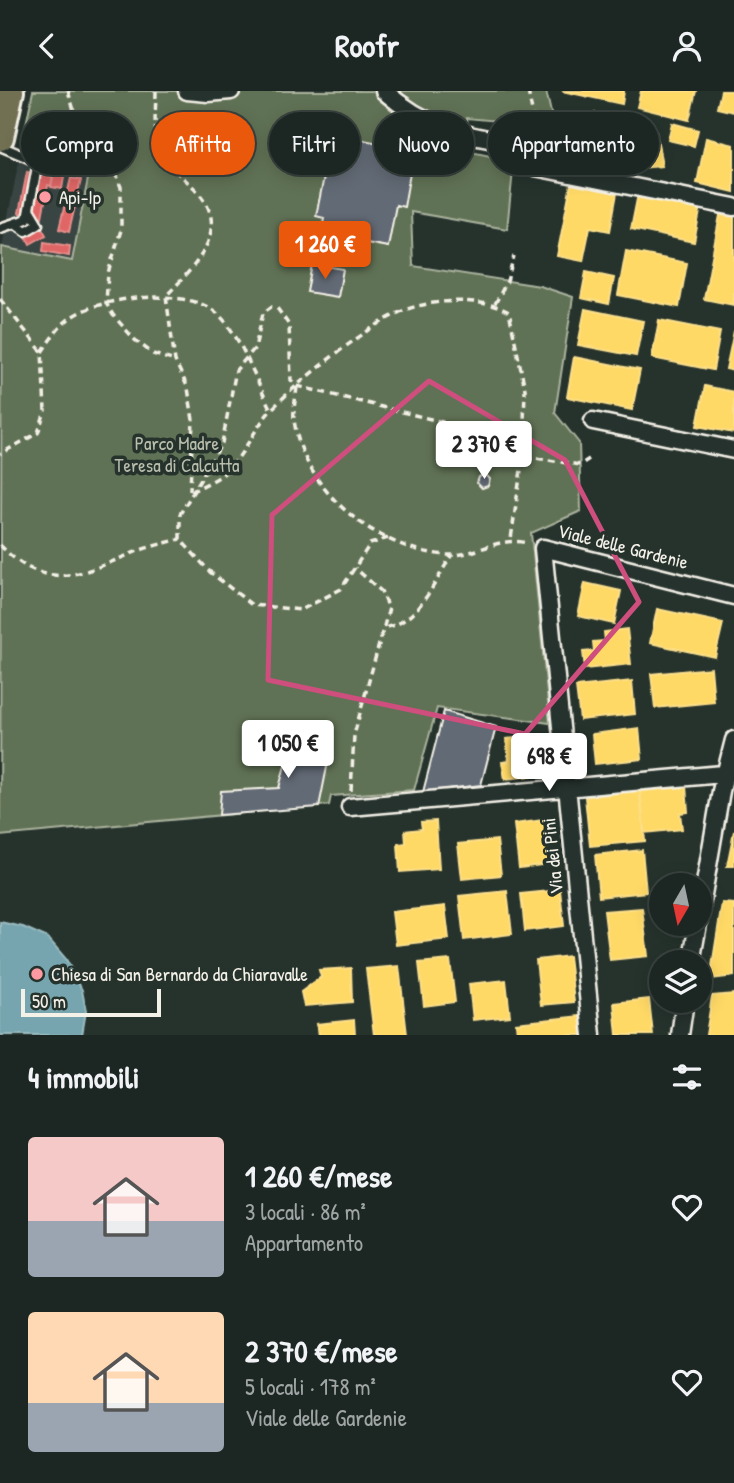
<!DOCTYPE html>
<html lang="it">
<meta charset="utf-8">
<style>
body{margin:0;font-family:"Patrick Hand",sans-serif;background:#252e2a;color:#f1f3f6;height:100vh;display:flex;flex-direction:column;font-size:26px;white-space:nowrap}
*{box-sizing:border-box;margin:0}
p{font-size:23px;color:#a0a5a5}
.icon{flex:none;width:38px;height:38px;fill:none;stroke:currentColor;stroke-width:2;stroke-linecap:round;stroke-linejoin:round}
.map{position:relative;height:944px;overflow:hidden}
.sheet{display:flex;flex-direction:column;background:#1c2622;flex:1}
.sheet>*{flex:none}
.banner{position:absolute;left:21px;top:21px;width:693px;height:63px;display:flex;gap:14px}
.needle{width:46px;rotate:189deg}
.controls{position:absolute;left:649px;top:782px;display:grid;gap:14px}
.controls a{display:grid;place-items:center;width:63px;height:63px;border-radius:50%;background:#1c2622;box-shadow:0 4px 18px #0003,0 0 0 2px #3a4340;font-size:35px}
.scale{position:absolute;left:21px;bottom:18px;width:140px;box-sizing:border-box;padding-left:7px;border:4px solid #f4f1e8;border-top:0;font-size:19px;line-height:24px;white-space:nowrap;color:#f4f1e8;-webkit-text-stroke:5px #26332d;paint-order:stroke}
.price{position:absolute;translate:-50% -60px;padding:0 16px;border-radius:7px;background:#fff;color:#222;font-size:23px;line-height:46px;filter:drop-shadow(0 2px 4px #0008)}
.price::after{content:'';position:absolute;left:50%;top:42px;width:21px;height:16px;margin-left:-10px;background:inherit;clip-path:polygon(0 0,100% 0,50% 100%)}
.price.active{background:#ea580c;color:#fff}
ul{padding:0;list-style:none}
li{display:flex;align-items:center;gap:21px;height:175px;padding:0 28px}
li span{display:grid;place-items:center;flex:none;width:196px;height:140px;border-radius:7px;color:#555}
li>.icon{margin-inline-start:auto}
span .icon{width:84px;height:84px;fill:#fffc;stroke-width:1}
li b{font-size:30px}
h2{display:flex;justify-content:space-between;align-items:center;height:84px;padding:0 28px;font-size:30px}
.chip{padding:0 24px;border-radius:32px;background:#1c2622;box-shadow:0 4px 18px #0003,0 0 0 2px #3a4340;font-size:24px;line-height:63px}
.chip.active{background:#ea580c;color:#fff}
header{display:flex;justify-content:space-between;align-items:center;height:91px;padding:0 28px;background:#1c2622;font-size:32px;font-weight:700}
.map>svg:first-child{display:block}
.built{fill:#384442}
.green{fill:#617254;stroke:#aab29e;stroke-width:2}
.homes{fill:#ffd966;stroke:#fce08d;stroke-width:2}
.shops{fill:#e06666;stroke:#e6908d;stroke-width:2}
.public{fill:#76a5af;stroke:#9cbcc0;stroke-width:2}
.building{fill:#626a74;stroke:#f4f1e8;stroke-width:2}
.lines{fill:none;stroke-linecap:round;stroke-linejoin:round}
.lane-casing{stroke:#f4f1e8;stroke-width:13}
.street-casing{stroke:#f4f1e8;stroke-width:21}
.primary-casing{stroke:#f4f1e8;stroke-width:32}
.path{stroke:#f4f1e8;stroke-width:3.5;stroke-dasharray:7 5;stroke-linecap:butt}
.lane{stroke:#26332d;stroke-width:8}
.street{stroke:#26332d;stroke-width:16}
.primary{stroke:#716f52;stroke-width:26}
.marked{fill:none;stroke:#ce4e7e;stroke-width:5;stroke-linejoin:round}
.poi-dot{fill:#ff9aa2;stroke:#26332d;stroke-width:2.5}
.labels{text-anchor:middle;stroke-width:7;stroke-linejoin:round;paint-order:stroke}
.poi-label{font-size:19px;fill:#f4f1e8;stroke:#26332d;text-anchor:start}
.park-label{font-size:19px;fill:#b9bead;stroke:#26332d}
.street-label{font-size:19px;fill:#f4f1e8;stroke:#26332d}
</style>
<header><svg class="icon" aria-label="back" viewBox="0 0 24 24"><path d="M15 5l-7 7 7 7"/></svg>Roofr<svg class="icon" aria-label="person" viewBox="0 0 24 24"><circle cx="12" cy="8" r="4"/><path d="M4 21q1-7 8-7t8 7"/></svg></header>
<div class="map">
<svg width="734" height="944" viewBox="0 0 734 944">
<rect width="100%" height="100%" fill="#26332d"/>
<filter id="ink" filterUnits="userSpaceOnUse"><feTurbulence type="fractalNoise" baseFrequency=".0143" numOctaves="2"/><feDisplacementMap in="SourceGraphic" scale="14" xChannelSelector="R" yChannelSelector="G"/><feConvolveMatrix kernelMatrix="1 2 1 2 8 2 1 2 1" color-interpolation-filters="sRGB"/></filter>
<g filter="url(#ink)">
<path class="built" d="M23 48 93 62 72 170 2 156Z"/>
<path class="green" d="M33 0H546L554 35 467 27 471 61 514 70 507 138 411 121 413 175 540 195 573 206 555 322 579 352 581 420 531 442 550 632 437 617 414 699 331 705 329 714 0 745 2 156 72 170 93 62 23 48Z"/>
<path class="homes" d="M562 0H624L622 13Z
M641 0H696L689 29 637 16Z
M721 0H734V21L717 17Z
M595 22 615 33 640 34 656 41 662 75 614 79 616 65 605 62 597 75 567 56Z
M672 32 698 39 694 55 668 49Z
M706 47 734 54V101L697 92Z
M571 93 617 102 610 140 590 136 583 170 557 165Z
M638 103 701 115 694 151 631 138Z
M720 124 734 126V214L704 208Z
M626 160 687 172 679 216 618 204Z
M586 181 614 187 609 213 581 207Z
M585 218 643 230 636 265 578 254Z
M659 229 720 241 713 279 652 267Z
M734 240V280L726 278Z
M574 266 640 279 632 319 567 306Z
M705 295 734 301V342L697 335Z
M585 492 621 500 614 533 578 525Z
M657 518 723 532 715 566 650 552Z
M627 538 631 573 585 578 583 561 594 560 593 551 605 550 604 541Z
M711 577 714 611 655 617 651 583Z
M632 590 635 623 580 629 576 596Z
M639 637 642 668 595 673 592 643Z
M538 645 542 684 505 688 502 671 509 670 506 648Z
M686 695 688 721 680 722 682 738 644 742 640 700Z
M640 700 645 750 590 755 585 706Z
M544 729 549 773 519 777 514 733Z
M436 730 439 778 400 781 398 753 406 752 405 740 422 738 421 731Z
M734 740V775H727Z
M497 749 501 784 462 788 458 753Z
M642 759 646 801 599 806 595 764Z
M560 799 564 835 525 840 521 803Z
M507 800 512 843 464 849 459 805Z
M722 812 734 813V885L710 888Z
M445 815 449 848 396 854 392 821Z
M642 817 648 865 610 869 604 820Z
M569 865 574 911 541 914 536 869Z
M450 869 455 911 424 915 419 872Z
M399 875 407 944H374L366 878Z
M351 877 352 911 304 915 301 901 321 886 319 879Z
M506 889 510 925 473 929 469 893Z
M734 903V944H706L712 905Z
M649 908 653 944H617L614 912Z
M580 925 582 944H517L516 932Z
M354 929 355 944H319L317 933Z"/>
<path class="shops" d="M54 78 65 80 62 98 51 96Z
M27 81 53 86 51 95 48 94 42 126 19 122Z
M71 87 81 89 69 141 59 138Z
M37 128 46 144 30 153 21 136Z
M44 151 70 155 69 165 43 160Z"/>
<path class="public" d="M0 831 23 836 48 847 66 868 82 899 86 920 82 944H0Z"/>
<path class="building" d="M338 44 414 59 404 116 396 114 388 156 340 147 339 152 320 148 324 127 316 125 327 71 332 73Z
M312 173 343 178 338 206 307 201Z
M485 383 490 388 488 395 482 397 477 392 479 386Z
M444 620 496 636 481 694 423 701Z
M294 640 333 646 319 716 219 724 221 700 279 697Z"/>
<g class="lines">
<defs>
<path id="lane" d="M0 55 38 71 27 128 0 137
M15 132 26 140 38 133 29 118"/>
<path id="street" d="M187 0 208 2 231 0
M384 0C432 42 468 44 528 55L535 76 734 116
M593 330 734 359
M350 716 734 682
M700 821 721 700 734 649
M691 872 698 833
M592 944 543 457 734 505
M680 944 685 910"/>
<path id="primary" d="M0 46 10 0"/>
</defs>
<use href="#lane" class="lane-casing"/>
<use href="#street" class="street-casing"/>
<use href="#primary" class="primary-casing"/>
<path class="path" d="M68 0 80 38 96 51 110 70 121 96V139L108 182 106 212 113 224 135 249 153 263 175 270
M156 0C156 20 152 40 161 59 169 78 184 86 197 100 233 139 194 176 166 205L175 270 188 297 193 329 190 399
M528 0 536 41
M0 208 42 261 45 320 38 342 0 363
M495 213 507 190 514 165
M42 261C50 249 58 236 70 227 100 205 190 195 219 224 241 245 257 292 271 319
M297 296C296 306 293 318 294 328 302 400 379 461 449 464 476 465 497 445 527 452
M191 401C201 395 214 390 223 383 243 367 254 337 272 318 297 291 370 233 405 219 434 208 482 206 509 221L525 298 523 365 511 448
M388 447 370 453 341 498 301 519 252 514 210 481 180 448V423L222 352 236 279 255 257 263 222 271 216 277 217 289 234 291 289 297 295 467 337 523 365 580 374 589 368
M0 454C48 505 85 481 138 460 151 455 166 452 180 448
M387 536C418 531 436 489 451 465
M351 700 354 644 389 517 381 500 355 477"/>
<use href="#lane" class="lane"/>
<use href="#street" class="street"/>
<use href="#primary" class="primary"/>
</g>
</g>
<path class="marked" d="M429 290 565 369 639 511 525 643 268 589 272 424Z"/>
<g class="poi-dot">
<circle cx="45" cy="106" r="7"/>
<circle cx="37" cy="883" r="7"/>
</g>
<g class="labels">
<g class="poi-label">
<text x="59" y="113">Api-Ip</text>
<text x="51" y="890">Chiesa di San Bernardo da Chiaravalle</text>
</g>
<g class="park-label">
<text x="177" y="359">Parco Madre<tspan x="177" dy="22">Teresa di Calcutta</tspan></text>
</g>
<g class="street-label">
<text transform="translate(623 455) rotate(14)" y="7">Viale delle Gardenie</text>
<text transform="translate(552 765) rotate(-96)" y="7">Via dei Pini</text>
</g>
</g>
</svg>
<div class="controls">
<a><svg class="needle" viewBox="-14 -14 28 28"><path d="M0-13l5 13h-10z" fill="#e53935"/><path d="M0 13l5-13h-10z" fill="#a0a5a5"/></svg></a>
<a><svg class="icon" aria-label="layers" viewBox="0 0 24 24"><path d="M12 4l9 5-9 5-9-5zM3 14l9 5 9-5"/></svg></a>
</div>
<div class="scale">50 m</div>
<b class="price active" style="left:325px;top:190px">1 260 €</b>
<b class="price" style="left:484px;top:390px">2 370 €</b>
<b class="price" style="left:288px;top:689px">1 050 €</b>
<b class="price" style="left:549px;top:702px">698 €</b>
<div class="banner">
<a class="chip">Compra</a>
<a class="chip active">Affitta</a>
<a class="chip">Filtri</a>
<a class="chip">Nuovo</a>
<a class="chip">Appartamento</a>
</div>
</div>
<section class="sheet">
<h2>4 immobili<svg class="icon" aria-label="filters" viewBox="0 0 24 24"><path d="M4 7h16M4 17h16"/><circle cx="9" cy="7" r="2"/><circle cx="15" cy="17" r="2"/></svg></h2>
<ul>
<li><span style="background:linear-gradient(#f6c9c9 60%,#9aa5b1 0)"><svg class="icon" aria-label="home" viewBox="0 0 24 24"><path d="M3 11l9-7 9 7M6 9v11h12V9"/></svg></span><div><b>1 260 €/mese</b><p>3 locali · 86 m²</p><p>Appartamento</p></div><svg class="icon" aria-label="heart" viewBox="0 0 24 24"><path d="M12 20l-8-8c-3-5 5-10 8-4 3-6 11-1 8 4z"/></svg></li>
<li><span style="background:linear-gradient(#ffd9b3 65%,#9aa5b1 0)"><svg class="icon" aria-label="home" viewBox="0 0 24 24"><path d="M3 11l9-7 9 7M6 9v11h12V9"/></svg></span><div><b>2 370 €/mese</b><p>5 locali · 178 m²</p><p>Viale delle Gardenie</p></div><svg class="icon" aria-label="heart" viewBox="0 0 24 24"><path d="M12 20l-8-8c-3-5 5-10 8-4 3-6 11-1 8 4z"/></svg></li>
</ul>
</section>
